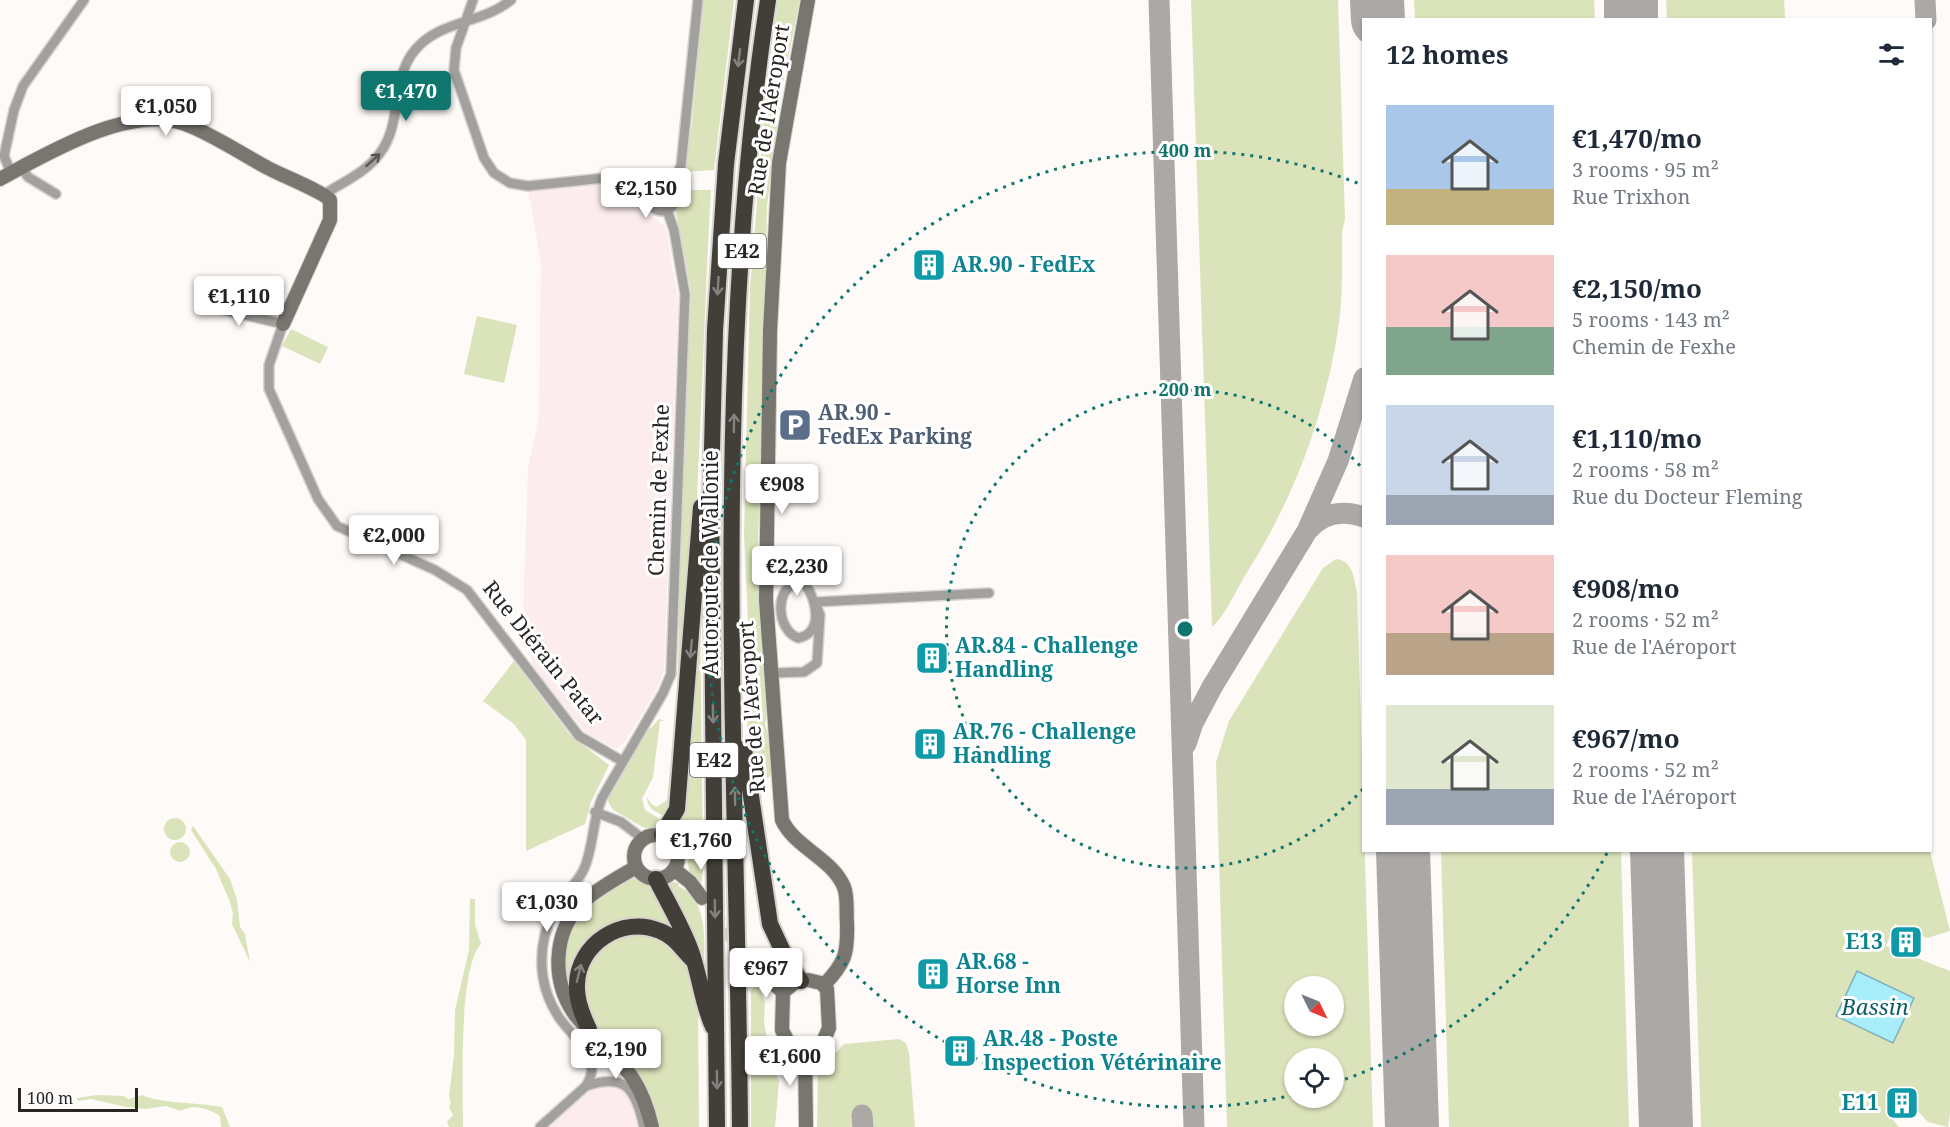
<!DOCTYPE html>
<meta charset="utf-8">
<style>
body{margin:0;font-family:"Noto Serif",serif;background:#f6f6f7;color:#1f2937;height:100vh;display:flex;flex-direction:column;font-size:22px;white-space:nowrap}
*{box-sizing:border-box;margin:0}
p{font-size:20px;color:#747a83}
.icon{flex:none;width:33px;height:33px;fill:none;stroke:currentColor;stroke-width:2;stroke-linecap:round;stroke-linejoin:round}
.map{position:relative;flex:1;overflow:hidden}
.drawer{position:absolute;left:1362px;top:18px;width:570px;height:834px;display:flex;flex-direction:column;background:#fff;border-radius:0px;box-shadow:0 2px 4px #0004}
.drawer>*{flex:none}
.needle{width:39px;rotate:133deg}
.tools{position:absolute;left:1284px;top:976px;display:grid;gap:12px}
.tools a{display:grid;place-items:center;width:60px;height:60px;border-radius:50%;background:#fff;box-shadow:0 2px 4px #0004;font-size:30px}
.scale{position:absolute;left:18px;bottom:15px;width:120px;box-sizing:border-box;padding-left:6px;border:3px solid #282523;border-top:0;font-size:16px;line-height:21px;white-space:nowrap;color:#282523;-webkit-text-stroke:4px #fff;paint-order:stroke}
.price{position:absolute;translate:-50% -51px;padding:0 14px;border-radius:6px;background:#fff;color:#222;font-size:20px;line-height:39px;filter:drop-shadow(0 2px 3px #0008)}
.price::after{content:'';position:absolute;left:50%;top:36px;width:18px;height:14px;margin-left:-9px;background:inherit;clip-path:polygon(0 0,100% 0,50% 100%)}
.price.active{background:#0f766e;color:#fff}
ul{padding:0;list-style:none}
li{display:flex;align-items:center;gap:18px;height:150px;padding:0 24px}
li span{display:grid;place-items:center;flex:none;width:168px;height:120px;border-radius:0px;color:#555}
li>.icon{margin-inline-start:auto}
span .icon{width:72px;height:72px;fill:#fffc;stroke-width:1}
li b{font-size:26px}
h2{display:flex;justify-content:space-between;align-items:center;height:72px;padding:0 24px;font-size:26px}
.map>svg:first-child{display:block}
.commercial{fill:#fcecee}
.green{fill:#dbe3ba;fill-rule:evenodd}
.water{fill:#a7edfa;stroke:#81b1ba;stroke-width:1.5}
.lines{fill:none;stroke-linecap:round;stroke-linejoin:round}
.taxiway{stroke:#aca8a6;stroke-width:21}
.runway{stroke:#aca8a6;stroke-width:54}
.secondary-tunnel{stroke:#d3cfcd;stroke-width:14;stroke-dasharray:14 7;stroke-linecap:butt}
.street-casing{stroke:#d7d4d1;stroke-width:12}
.secondary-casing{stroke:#d7d4d1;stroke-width:16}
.highway-casing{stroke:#d7d4d1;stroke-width:20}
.street{stroke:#a3a19d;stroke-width:9}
.secondary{stroke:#797670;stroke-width:14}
.highway{stroke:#423f38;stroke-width:16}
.oneway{stroke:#84827e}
.oneway2{stroke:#595754}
.ring{fill:none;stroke:#0f766e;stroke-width:3;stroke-dasharray:3 6}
.labels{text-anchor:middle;stroke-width:6;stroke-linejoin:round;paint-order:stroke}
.shield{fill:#fff;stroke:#686665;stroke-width:1.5}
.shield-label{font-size:20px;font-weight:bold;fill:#282523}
.street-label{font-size:21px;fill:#282523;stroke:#fff}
.culture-label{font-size:21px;font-weight:bold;fill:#0d838f;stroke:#fff;text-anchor:start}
.service-label{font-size:21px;font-weight:bold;fill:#4e5e75;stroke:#fff;text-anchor:start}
.water-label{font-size:22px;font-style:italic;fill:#0d5c68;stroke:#fff}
.centre{fill:#0f766e;stroke:#fff;stroke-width:3}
.ring-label{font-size:18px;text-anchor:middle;font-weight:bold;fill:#0f766e;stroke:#fff;stroke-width:6;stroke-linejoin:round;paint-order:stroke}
</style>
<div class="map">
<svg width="1950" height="1127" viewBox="0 0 1950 1127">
<rect width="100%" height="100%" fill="#fefaf7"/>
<path class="commercial" d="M629 178 640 186V199L645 211 666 227 678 301 664 669 656 691 626 740 616 749 586 733 533 667 523 618 528 469 539 416 541 262 528 189Z
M607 1083 625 1091 635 1104 639 1127H546L588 1089Z"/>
<path class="green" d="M703 0H734L714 170 683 172 692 124Z
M778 0H800L782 88 767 206 758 550 762 627 758 626 762 630 761 663 771 694 765 724 771 746 774 772 763 783 757 775 747 735 748 621 744 535 750 287 765 106Z
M1191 0H1338L1345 219 1342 232C1342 262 1343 293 1339 323 1326 413 1295 497 1246 574 1236 590 1226 615 1212 627Z
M1414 0H1594L1595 19H1415Z
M1666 0H1784L1785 19H1667Z
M679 190H711C699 399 699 610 668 818 658 812 647 810 647 797L651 804 657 807 667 800 678 688 680 519 691 291 676 213Z
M477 316 517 325 504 383 464 374Z
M291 329 328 347 320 364 282 346Z
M1336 559C1353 560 1354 579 1357 592L1373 1127H1227L1216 762 1229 721 1323 568ZM1294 987H1334V1026H1294ZM1294 1059H1334V1098H1294Z
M700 595 703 869 701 887 689 871 686 837 677 824Z
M514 661 570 735 609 765 591 802 585 824 526 851V740L514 724 483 701Z
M659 719 665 721H660L653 777 642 799 645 810 666 823C650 835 640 826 626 817 617 812 611 811 608 800L610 792 648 727 651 728Z
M164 829a11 11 0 1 1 22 0a11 11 0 1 1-22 0Z
M193 826 230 879 237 900 240 927 245 934 250 962 232 924 233 914 230 902 216 869 191 830Z
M170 852a10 10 0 1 1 20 0a10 10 0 1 1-20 0Z
M1441 851H1621L1629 1127H1449Z
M1692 851H1930L1950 931 1927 938 1895 924 1886 946 1950 971V1113L1948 1127 1928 1122 1903 1095 1885 1111 1899 1127H1701Z
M630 878C657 879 666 915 677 936L606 930 572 1000C557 965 565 925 594 899 604 890 619 885 630 878Z
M672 882 679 883 678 886C709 900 704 940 704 968L662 884Z
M470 899H475V924L481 944C458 968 463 1089 463 1125V1127H449L447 1122 453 1115 449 1107 451 1103 449 1096 454 1056 455 1010 469 950Z
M621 932 662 936 689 967 698 1005 699 1127H655L652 1106 641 1078 627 1059 590 1020 581 977 600 945Z
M758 985 765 1003 764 1021 770 1060 779 1081 775 1127H751V990Z
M899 1039 906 1043 909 1053 915 1127H817L818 1071 844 1044Z
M97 1095 124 1096 128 1099 143 1095C155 1103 203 1103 222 1107L230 1127H221L220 1116C210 1109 193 1103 181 1111L166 1106 146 1109 126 1107 91 1099 78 1101 77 1098Z"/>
<path class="water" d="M1857 971 1914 998 1893 1043 1836 1016Z"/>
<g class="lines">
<path class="taxiway" d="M1159 0 1194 1127
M1925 0 1926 20
M1309 529C1324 512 1344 510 1364 517
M1186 744 1193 723 1212 687 1307 531 1338 461 1364 378
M862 1115 863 1127"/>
<path class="runway" d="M1377 0 1378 20
M1631 0V20
M1403 850 1412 1127
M1657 850 1666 1127"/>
<path class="secondary-tunnel" d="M712 912 739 946"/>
<defs>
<path id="street" d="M473 0 456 48 454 70 484 158 494 173 510 183 528 186 633 175 652 187
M22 168 28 177 56 194
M11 173 4 156 14 110 23 86 84 0
M648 197a14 14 0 1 1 28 0a14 14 0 1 1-28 0Z
M670 186 681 166 698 0
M325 194C343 182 368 171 380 153 403 123 390 80 415 50 440 20 482 24 511 0
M202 305 283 324 269 365V389L318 499 337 526 435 570 467 590 579 736 622 761
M796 583 805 584C817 600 824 633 798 638 777 630 774 590 796 583Z
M771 673 804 672 817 663 820 615 815 602 989 593
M595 812 621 822 643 839
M586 1086C627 1072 636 1091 644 1127
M540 1127 586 1086C605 1056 572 1038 558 1016 551 1005 545 990 543 977 539 950 545 921 562 899 569 889 579 880 584 869 594 846 592 821 602 798L663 693 671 674 685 294 674 230 667 210"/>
<path id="secondary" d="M808 0 779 163 770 331 766 600 782 820C795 848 832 858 844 887 848 897 846 912 847 923 848 954 845 963 824 985
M0 179C48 153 130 104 185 124 212 134 240 153 266 167 280 175 322 191 330 200V220L283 324
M634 857a22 22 0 1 1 44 0a22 22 0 1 1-44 0Z
M636 867C618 878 598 888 583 902 552 932 551 982 576 1016 612 1061 637 1063 652 1127
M675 870 690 882 702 898
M751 963 783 992
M808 980 821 983 827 989 829 1028 823 1042 813 1048H798L788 1042 782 1030 783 992 794 983Z
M805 1049 806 1127"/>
<path id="highway" d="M744 749 770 924 785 956 801 981
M662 835 677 809 701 507
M656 879C668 903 682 926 691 951 700 976 702 1003 713 1027
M589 1029C582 1015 576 1000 577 984 578 944 622 915 660 931 676 937 682 950 694 961
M717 1127 711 488 715 330 726 164 746 0
M740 1127C737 753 711 371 768 0"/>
</defs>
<use href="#street" class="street-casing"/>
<use href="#secondary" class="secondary-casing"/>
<use href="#highway" class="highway-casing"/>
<use href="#street" class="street"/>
<use href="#secondary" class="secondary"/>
<use href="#highway" class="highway"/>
</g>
<defs><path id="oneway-shaft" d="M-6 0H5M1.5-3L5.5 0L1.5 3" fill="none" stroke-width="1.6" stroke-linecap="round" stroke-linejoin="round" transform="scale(1.5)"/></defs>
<g class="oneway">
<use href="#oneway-shaft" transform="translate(739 58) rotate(97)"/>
<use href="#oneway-shaft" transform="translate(718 286) rotate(93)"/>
<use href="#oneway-shaft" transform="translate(734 423) rotate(-89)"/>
<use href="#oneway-shaft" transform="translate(691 649) rotate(95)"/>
<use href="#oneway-shaft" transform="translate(713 714) rotate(89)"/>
<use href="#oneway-shaft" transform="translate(735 796) rotate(-91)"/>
<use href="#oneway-shaft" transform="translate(715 909) rotate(89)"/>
<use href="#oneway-shaft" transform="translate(579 973) rotate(-76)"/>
<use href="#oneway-shaft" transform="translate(717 1080) rotate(89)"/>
</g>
<use class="oneway2" href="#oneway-shaft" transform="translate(373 160) rotate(-42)"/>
<g class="ring">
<path d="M1363 789A239 239 0 1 1 1363 469"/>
<path d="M1607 853A478 478 0 0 1 1337 1082M1293 1095A478 478 0 1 1 1360 184"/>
</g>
<defs>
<symbol id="building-square" viewBox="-11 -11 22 22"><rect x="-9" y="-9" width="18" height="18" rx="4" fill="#0f9aa8" stroke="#fff"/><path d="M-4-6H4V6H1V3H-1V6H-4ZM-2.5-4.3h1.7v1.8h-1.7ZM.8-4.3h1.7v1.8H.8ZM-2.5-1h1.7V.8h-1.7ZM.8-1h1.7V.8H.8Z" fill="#fff"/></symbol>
<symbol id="parking-square" viewBox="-11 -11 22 22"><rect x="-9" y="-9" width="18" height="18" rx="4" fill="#5c6f8a" stroke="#fff"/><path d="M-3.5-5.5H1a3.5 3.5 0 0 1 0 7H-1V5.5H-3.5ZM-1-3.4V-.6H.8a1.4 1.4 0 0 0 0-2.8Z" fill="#fff"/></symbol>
</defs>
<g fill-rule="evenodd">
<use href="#building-square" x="910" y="246" width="38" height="38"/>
<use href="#parking-square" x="776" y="406" width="38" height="38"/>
<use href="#building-square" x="913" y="639" width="38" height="38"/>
<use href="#building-square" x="911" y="725" width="38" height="38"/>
<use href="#building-square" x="1887" y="923" width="38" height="38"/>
<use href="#building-square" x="914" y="955" width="38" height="38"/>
<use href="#building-square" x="941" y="1032" width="38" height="38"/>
<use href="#building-square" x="1883" y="1084" width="38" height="38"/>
</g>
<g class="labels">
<g class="shield">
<rect x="718" y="234" width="48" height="34" rx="4.5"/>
<rect x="690" y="743" width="48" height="34" rx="4.5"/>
</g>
<g class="shield-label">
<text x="742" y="258">E42</text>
<text x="714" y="767">E42</text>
</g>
<g class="street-label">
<text transform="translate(769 110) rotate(-81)" y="7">Rue de l'Aéroport</text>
<text transform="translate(659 490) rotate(-88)" y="7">Chemin de Fexhe</text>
<text transform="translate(711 563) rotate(-90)" y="7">Autoroute de Wallonie</text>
<text transform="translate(543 653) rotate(51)" y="7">Rue Diérain Patar</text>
<text transform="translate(752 707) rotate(-94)" y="7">Rue de l'Aéroport</text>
</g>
<g class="culture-label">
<text x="952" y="272">AR.90 - FedEx</text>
<text x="955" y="653">AR.84 - Challenge<tspan x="955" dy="24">Handling</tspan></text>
<text x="953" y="739">AR.76 - Challenge<tspan x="953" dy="24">Handling</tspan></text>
<text x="1883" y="949" text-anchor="end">E13</text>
<text x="956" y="969">AR.68 -<tspan x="956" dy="24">Horse Inn</tspan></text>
<text x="983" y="1046">AR.48 - Poste<tspan x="983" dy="24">Inspection Vétérinaire</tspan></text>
<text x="1879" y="1110" text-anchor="end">E11</text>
</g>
<g class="service-label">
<text x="818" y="420">AR.90 -<tspan x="818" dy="24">FedEx Parking</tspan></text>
</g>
<g class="water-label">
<text x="1875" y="1015">Bassin</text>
</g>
</g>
<circle cx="1185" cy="629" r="9" class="centre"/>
<g class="ring-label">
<text x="1185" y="157">400 m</text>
<text x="1185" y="396">200 m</text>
</g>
</svg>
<div class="tools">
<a><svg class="needle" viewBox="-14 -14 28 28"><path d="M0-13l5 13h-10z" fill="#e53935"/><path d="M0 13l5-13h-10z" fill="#747a83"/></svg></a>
<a><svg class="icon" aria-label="locate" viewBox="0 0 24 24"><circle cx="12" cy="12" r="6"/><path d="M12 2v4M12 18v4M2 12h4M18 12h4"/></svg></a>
</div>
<div class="scale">100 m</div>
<b class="price active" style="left:406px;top:122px">€1,470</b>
<b class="price" style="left:166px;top:137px">€1,050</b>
<b class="price" style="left:646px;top:219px">€2,150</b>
<b class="price" style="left:239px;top:327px">€1,110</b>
<b class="price" style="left:782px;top:515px">€908</b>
<b class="price" style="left:394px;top:566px">€2,000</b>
<b class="price" style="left:797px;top:597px">€2,230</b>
<b class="price" style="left:701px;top:871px">€1,760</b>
<b class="price" style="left:547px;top:933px">€1,030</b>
<b class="price" style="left:766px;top:999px">€967</b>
<b class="price" style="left:616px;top:1080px">€2,190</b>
<b class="price" style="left:790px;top:1087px">€1,600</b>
<section class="drawer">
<h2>12 homes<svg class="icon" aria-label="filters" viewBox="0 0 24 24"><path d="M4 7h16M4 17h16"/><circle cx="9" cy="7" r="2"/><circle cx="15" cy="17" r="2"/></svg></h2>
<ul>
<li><span style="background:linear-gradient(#a9c7e8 70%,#c2b280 0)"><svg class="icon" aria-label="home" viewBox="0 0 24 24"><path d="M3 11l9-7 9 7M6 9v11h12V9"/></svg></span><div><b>€1,470/mo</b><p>3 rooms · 95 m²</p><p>Rue Trixhon</p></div></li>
<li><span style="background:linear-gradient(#f6c9c9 60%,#7fa58c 0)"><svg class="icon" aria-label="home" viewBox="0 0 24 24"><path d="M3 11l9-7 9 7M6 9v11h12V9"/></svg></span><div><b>€2,150/mo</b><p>5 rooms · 143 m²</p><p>Chemin de Fexhe</p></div></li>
<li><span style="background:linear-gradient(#c9d6e8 75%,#9aa5b1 0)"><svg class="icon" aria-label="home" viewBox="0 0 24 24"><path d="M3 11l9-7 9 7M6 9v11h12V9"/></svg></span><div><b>€1,110/mo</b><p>2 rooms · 58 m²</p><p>Rue du Docteur Fleming</p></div></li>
<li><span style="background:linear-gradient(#f6c9c9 65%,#b9a48a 0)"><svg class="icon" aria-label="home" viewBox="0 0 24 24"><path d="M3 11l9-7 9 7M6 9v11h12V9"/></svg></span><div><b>€908/mo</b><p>2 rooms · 52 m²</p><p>Rue de l'Aéroport</p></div></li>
<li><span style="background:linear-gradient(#dfe7d0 70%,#9aa5b1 0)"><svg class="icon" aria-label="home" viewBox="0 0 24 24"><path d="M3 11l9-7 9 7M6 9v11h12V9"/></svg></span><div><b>€967/mo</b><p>2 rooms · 52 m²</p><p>Rue de l'Aéroport</p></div></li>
</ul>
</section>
</div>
